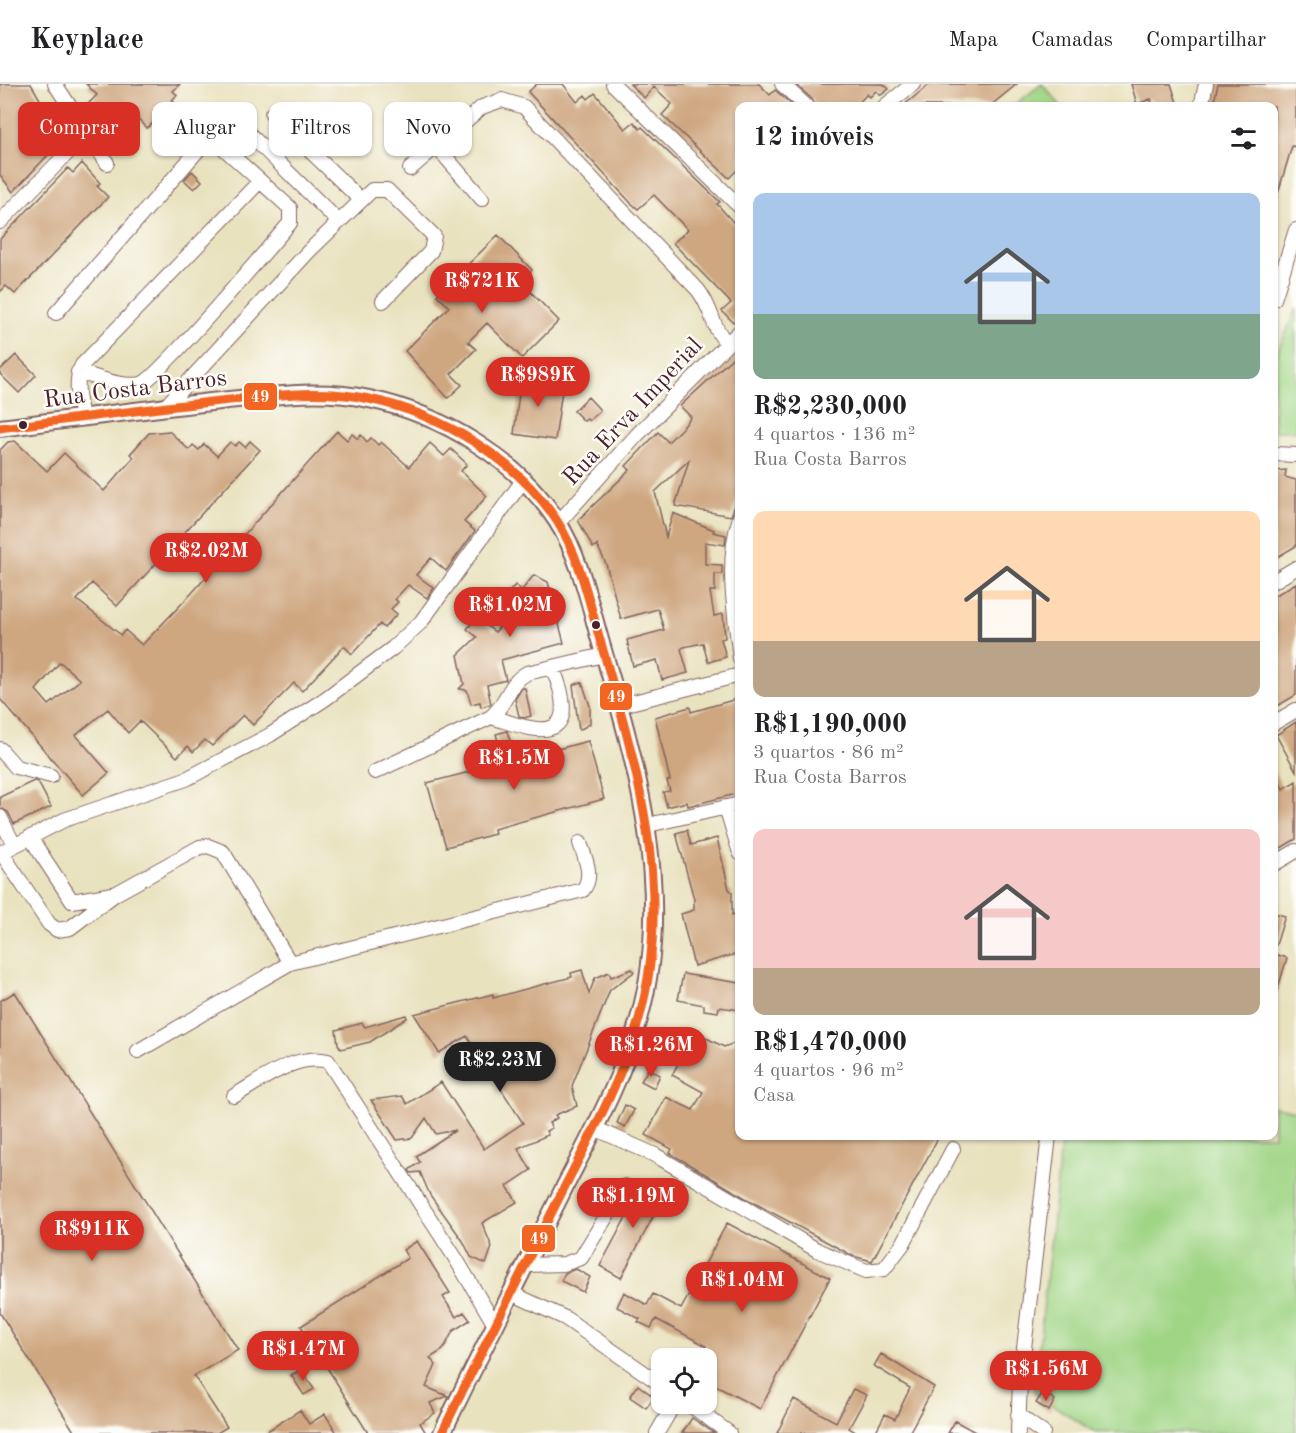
<!DOCTYPE html>
<html lang="pt">
<meta charset="utf-8">
<style>
body{margin:0;font-family:"Old Standard TT",serif;background:#f2f2f2;color:#202124;height:100vh;display:flex;flex-direction:column;font-size:22px;white-space:nowrap}
*{box-sizing:border-box;margin:0}
p{font-size:20px;color:#757577}
.icon{flex:none;width:33px;height:33px;fill:none;stroke:currentColor;stroke-width:2;stroke-linecap:round;stroke-linejoin:round}
.map{position:relative;flex:1;overflow:hidden}
.details{position:absolute;left:735px;top:18px;width:543px;height:1038px;display:flex;flex-direction:column;background:#fff;border-radius:12px;box-shadow:0 2px 4px #0004}
.details>*{flex:none}
.guide{position:absolute;left:18px;top:18px;width:570px;height:54px;display:flex;gap:12px}
.controls{position:absolute;left:651px;top:1264px;display:grid;gap:12px}
.controls a{display:grid;place-items:center;width:66px;height:66px;border-radius:12px;background:#fff;box-shadow:0 2px 4px #0004;font-size:30px}
.price{position:absolute;translate:-50% -51px;padding:0 14px;border-radius:21px;background:#d93025;color:#fff;font-size:20px;line-height:39px;filter:drop-shadow(0 2px 3px #0008)}
.price::after{content:'';position:absolute;left:50%;top:36px;width:18px;height:14px;margin-left:-9px;background:inherit;clip-path:polygon(0 0,100% 0,50% 100%)}
.price.on{background:#222;color:#fff}
ul{padding:0;list-style:none}
li{display:grid;align-content:center;gap:12px;height:318px;padding:0 18px}
li span{display:grid;place-items:center;height:186px;border-radius:12px;color:#555}
li>.icon{margin-inline-start:auto}
span .icon{width:108px;height:108px;fill:#fffc;stroke-width:1}
li b{font-size:26px}
h2{display:flex;justify-content:space-between;align-items:center;height:72px;padding:0 18px;font-size:26px}
.tag{padding:0 21px;border-radius:12px;background:#fff;box-shadow:0 2px 4px #0004;font-size:21px;line-height:54px}
.tag.on{background:#d93025;color:#fff}
header{display:flex;align-items:center;gap:36px;box-sizing:border-box;height:84px;padding:0 30px;background:#fff;border-bottom:2px solid #e0e0e0}
header strong{font-size:28px}
nav{display:flex;gap:33px;margin-inline-start:auto;font-size:21px}
.map>svg:first-child{display:block}
.green{fill:#a0d586;stroke:#757a58;stroke-width:1.5}
.building{fill:#cea67f;fill-rule:evenodd}
.lines{fill:none;stroke-linecap:round;stroke-linejoin:round}
.minor-casing{stroke:#82635f;stroke-width:16}
.major-casing{stroke:#82635f;stroke-width:20}
.minor{stroke:#fff;stroke-width:14}
.major{stroke:#fff;stroke-width:16}
.bus-1-casing{stroke:#fdfcf7;stroke-width:14}
.bus-1{stroke:#f26522;stroke-width:9}
.bus-dot{fill:#4a1f2b;stroke:#fdfcf7;stroke-width:2}
.labels{text-anchor:middle;stroke-width:5;stroke-linejoin:round;paint-order:stroke}
.street-label{font-size:24px;fill:#4a1f2b;stroke:#fdfcf7}
.line-badge{stroke:#fdfcf7;stroke-width:2}
.badge-label{font-size:16px;text-anchor:middle;font-weight:bold;fill:#fff}
</style>
<header>
<strong>Keyplace</strong>
<nav><a>Mapa</a><a>Camadas</a><a>Compartilhar</a></nav>
</header>
<div class="map">
<svg width="1296" height="1349" viewBox="0 0 1296 1349">
<rect width="100%" height="100%" fill="#fdfcf7"/>
<filter id="ink" filterUnits="userSpaceOnUse"><feTurbulence type="fractalNoise" baseFrequency=".0167" numOctaves="2"/><feDisplacementMap in="SourceGraphic" scale="12" xChannelSelector="R" yChannelSelector="G"/><feConvolveMatrix kernelMatrix="1 2 1 2 8 2 1 2 1" color-interpolation-filters="sRGB"/></filter>
<filter id="wash" filterUnits="userSpaceOnUse"><feTurbulence type="fractalNoise" baseFrequency=".008" numOctaves="4" result="noise"/><feDisplacementMap in="SourceGraphic" scale="24" xChannelSelector="R" yChannelSelector="G"/><feGaussianBlur stdDeviation="1.35" result="paint"/><feColorMatrix in="noise" values="0 0 0 0 0 0 0 0 0 0 0 0 0 0 0 0 0 1.4 0 .05"/><feComposite in="paint" operator="in"/></filter>
<g filter="url(#wash)">
<rect width="100%" height="100%" fill="#e9e2bf"/>
<path class="green" d="M1042 0 1061 22H1013Z
M1296 224V347H1274V277Z
M1274 1022 1296 1027V1349H1096L1034 1309 1062 1052H1274Z"/>
<g id="blocks">
<path class="building" d="M0 0H31L45 24 49 21 66 52 13 108 0 91Z
M86 0H180L173 7 177 11 172 16 182 27 171 38 163 30 147 44 130 26 111 44 88 20 97 11Z
M537 0H563L577 18 585 11 588 15 595 9 625 45 634 38 640 45 642 43 720 118 717 120 740 146V232L733 238 722 227 731 219 673 159 688 146 654 111 638 125 630 118 528 8Z
M630 0H759L770 11 775 6 793 22H740V83L729 94 662 31 672 20 654 3 644 14Z
M795 0H883L889 5 881 11 876 7 870 13 867 10 856 22H815L812 15Z
M930 0H1017L990 22H903Z
M1131 0H1171L1178 22H1153L1151 15 1137 20Z
M1218 0H1296V63L1292 62 1276 116 1274 115V22H1213Z
M82 79 100 99 97 102 108 113 15 210 6 202 0 208V155L68 84 73 89Z
M192 87 202 97 194 105 184 96Z
M498 151 532 186 525 194 530 199 526 203 559 237 522 274 487 239 468 258 476 265 451 290 462 301 448 314 405 267 449 223 437 211Z
M740 267V407L731 432 675 422 689 376 655 408 666 453 673 429 714 446 713 448 726 451 725 461 705 458V480L722 481V490H715V507H710L714 532 723 530 725 554 721 555 726 573 708 578 703 559 684 563 681 565 688 589 662 596 657 576 633 582 627 556 664 546 658 525 621 535 606 480 597 461 593 464 578 436 630 386 626 382 658 348 668 358 685 341 691 333 680 322Z
M16 271 36 291 19 309 0 290V286Z
M521 293 563 299 555 356 514 350Z
M588 313 600 326 589 337 587 335 584 337 574 327Z
M169 347 189 366 193 361 199 366 204 360 217 372 230 358 235 362 239 358 245 363 250 357 260 366 117 522 92 499 77 516 121 551 125 546 142 561 191 510 337 347 347 356 352 350 358 355 361 351 367 358 371 354 378 361 381 358 409 383 430 359 444 372 451 365 467 380 461 387 487 412 464 438 475 447 446 487 431 474 416 491 434 504 427 514 408 501 395 515 398 518 391 525 397 530 384 544 380 540 352 570 344 562 302 607 294 599 253 641 243 631 212 662 205 656 193 668 188 662 177 673 140 637 128 649 108 625 76 651 109 689 83 711 0 615V366L8 358 15 357 47 387 64 369 104 407 134 373 130 370 149 349ZM60 578 80 596 49 621 36 606Z
M1286 386 1285 393 1296 396V462L1274 475V387Z
M534 491 548 498 564 559 501 576 506 596 487 601 491 620 481 623 480 618 471 620 467 606 459 605 464 600 458 571 477 553 467 545 476 534 495 548 503 539 498 534 514 515 508 510 515 501 522 506Z
M1296 499V611L1274 624V512Z
M582 598 590 622V640L579 646 573 601Z
M522 604H525L531 632 524 634 519 632 515 615Z
M740 614V709L688 722 687 718 667 723 663 708 670 707 667 697 670 696 655 633 690 623 691 628Z
M1296 638V687L1276 651Z
M507 647 516 676 588 657 604 715 494 745 495 750 446 763 427 699 504 679 496 650Z
M1274 687 1283 705 1296 697V755L1274 768Z
M34 697 38 698 51 723 14 740 8 728 0 724V713Z
M687 746 691 761 717 754 729 805 732 808V831L740 829V869L694 882 681 830 694 826V815L676 749Z
M1274 829 1285 832 1276 861 1274 860Z
M1274 870 1287 874 1276 911H1274Z
M632 885 634 888 610 906 572 1002 577 1022 555 1031 557 1034 549 1039 552 1044 546 1047 548 1051 518 1064 531 1086 507 1102 517 1118 482 1139 492 1163 486 1180 471 1173 463 1157 430 1111 420 1088 411 1089 409 1086 420 1078 416 1072 456 1046 436 1050 426 1034 412 1054 397 1056 371 1016 402 1012 407 1020 441 998 484 1065 523 1039 467 952 439 969 414 930 493 910V914L537 902 572 893 571 889 582 886 589 910 595 894 609 888 611 893Z
M683 890 740 899V926L719 923 718 928 704 926V921L678 916Z
M15 908 238 1266 194 1292 227 1343 217 1349H75L0 1229V917Z
M406 931 407 934 370 958 341 965 338 960 336 946 362 939 365 943Z
M695 948 724 963 740 957V1052H939L872 1177 853 1172 747 1115 670 1069 672 1065 646 1051 666 1013 693 1026 703 1008 672 991Z
M648 985 660 991 654 1004 641 997Z
M625 1021 634 1026 625 1043 617 1039Z
M646 1096 667 1106 621 1194 600 1182Z
M727 1139 830 1194 760 1325 706 1297V1275H699L706 1262 656 1235 651 1244 638 1238 640 1235 617 1223 624 1208 647 1221 653 1210 681 1225Z
M417 1157 450 1209 443 1213 456 1233 464 1228 470 1236 453 1247 443 1266 430 1274 436 1281 426 1303 448 1312 430 1319 435 1329 420 1339 426 1349H368L301 1242 408 1174 403 1166Z
M576 1185 590 1193 583 1208 561 1197 565 1189Z
M881 1270 934 1303 909 1349H875L885 1330 895 1335 910 1304 874 1282Z
M301 1286 314 1305 304 1311 291 1291Z
M638 1301 654 1313 646 1324 630 1313Z
M853 1305 867 1311 849 1344 857 1349H777L794 1315 836 1338Z
M1043 1308 1055 1316 1049 1327 1036 1319Z
M300 1326 309 1340 325 1330 337 1349H264Z
M692 1334 714 1349H682Z
M955 1337 977 1349H948Z"/>
</g>
</g>
<g filter="url(#ink)">
<use href="#blocks" fill-opacity="0" stroke="#82635f" stroke-width="1.5"/>
<g class="lines">
<defs>
<path id="minor" d="M55 0 107 79
M613 0 740 123
M782 0 806 22
M885 22 913 0
M1201 22 1206 0
M272 30 361 116
M243 44 339 138
M437 63 482 115
M410 85 482 23 502 16 524 23 698 206C713 225 711 243 727 259
M0 138 87 49
M1274 215 1296 146
M56 229 206 57 217 58 290 124V139C271 161 156 296 141 300 121 304 98 293 78 288
M165 323 309 167 372 106H387L434 152 431 167 383 217
M82 334C79 317 74 297 82 281L260 97
M1274 370 1296 371
M740 433C725 479 735 528 740 575
M558 439 637 351 740 247
M1274 497 1296 484
M618 622 740 591
M491 633C506 637 522 644 537 645 577 649 561 603 552 583
M1274 639 1296 626
M0 665 16 683 51 692
M375 688 491 633C507 620 508 599 527 589L604 571
M726 723 740 769
M0 733 14 761
M648 741 740 720
M30 753 72 817 113 810
M1 768 49 840 57 846 70 844 115 810 200 763 208 762 223 768 290 879
M0 769 64 736 186 695 270 651 325 615 393 564 421 538 524 395
M1274 780 1296 767
M138 967 290 879 583 806C594 792 585 774 580 759
M234 1012C262 996 295 969 328 977L456 1175 495 1241
M594 1044 655 1071 817 1166 866 1187 884 1185 903 1160 953 1065
M525 1181 564 1180 581 1174 625 1102
M511 1209 565 1234 662 1301
M689 1320 729 1349
M1018 1331 1043 1349
M657 1349 674 1320
M1018 1349 1020 1298 1049 1052"/>
<path id="major" d="M0 344C73 335 146 325 220 317 268 312 321 304 369 315 441 330 517 375 557 437 579 471 589 517 600 556 636 679 675 808 639 935 622 996 590 1053 562 1108 522 1188 481 1268 442 1349"/>
</defs>
<use href="#minor" class="minor-casing"/>
<use href="#major" class="major-casing"/>
<use href="#minor" class="minor"/>
<use href="#major" class="major"/>
<defs>
<path id="bus-1" d="M0 344C73 335 146 325 220 317 268 312 321 304 369 315 441 330 517 375 557 437 579 471 589 517 600 556 636 679 675 808 639 935 622 996 590 1053 562 1108 522 1188 481 1268 442 1349"/>
</defs>
<use href="#bus-1" class="bus-1-casing"/>
<use href="#bus-1" class="bus-1"/>
</g>
</g>
<g class="bus-dot">
<circle cx="23" cy="341" r="5"/>
<circle cx="596" cy="541" r="5"/>
</g>
<g class="labels">
<g class="street-label">
<text transform="translate(135 304) rotate(-7)" y="8">Rua Costa Barros</text>
<text transform="translate(632 327) rotate(-47)" y="8">Rua Erva Imperial</text>
</g>
</g>
<g class="line-badge">
<rect x="243" y="298" width="35" height="29" rx="6" fill="#f26522"/>
<rect x="599" y="598" width="34" height="29" rx="6" fill="#f26522"/>
<rect x="521" y="1140" width="35" height="29" rx="6" fill="#f26522"/>
</g>
<g class="badge-label">
<text x="260" y="318">49</text>
<text x="616" y="618">49</text>
<text x="539" y="1160">49</text>
</g>
</svg>
<div class="controls">
<a><svg class="icon" aria-label="locate" viewBox="0 0 24 24"><circle cx="12" cy="12" r="6"/><path d="M12 2v4M12 18v4M2 12h4M18 12h4"/></svg></a>
</div>
<b class="price" style="left:482px;top:230px">R$721K</b>
<b class="price" style="left:538px;top:324px">R$989K</b>
<b class="price" style="left:206px;top:500px">R$2.02M</b>
<b class="price" style="left:510px;top:554px">R$1.02M</b>
<b class="price" style="left:514px;top:707px">R$1.5M</b>
<b class="price" style="left:651px;top:994px">R$1.26M</b>
<b class="price on" style="left:500px;top:1009px">R$2.23M</b>
<b class="price" style="left:633px;top:1145px">R$1.19M</b>
<b class="price" style="left:92px;top:1178px">R$911K</b>
<b class="price" style="left:742px;top:1229px">R$1.04M</b>
<b class="price" style="left:303px;top:1298px">R$1.47M</b>
<b class="price" style="left:1046px;top:1318px">R$1.56M</b>
<div class="guide">
<a class="tag on">Comprar</a>
<a class="tag">Alugar</a>
<a class="tag">Filtros</a>
<a class="tag">Novo</a>
</div>
<section class="details">
<h2>12 imóveis<svg class="icon" aria-label="filters" viewBox="0 0 24 24"><path d="M4 7h16M4 17h16"/><circle cx="9" cy="7" r="2"/><circle cx="15" cy="17" r="2"/></svg></h2>
<ul>
<li><span style="background:linear-gradient(#a9c7e8 65%,#7fa58c 0)"><svg class="icon" aria-label="home" viewBox="0 0 24 24"><path d="M3 11l9-7 9 7M6 9v11h12V9"/></svg></span><div><b>R$2,230,000</b><p>4 quartos · 136 m²</p><p>Rua Costa Barros</p></div></li>
<li><span style="background:linear-gradient(#ffd9b3 70%,#b9a48a 0)"><svg class="icon" aria-label="home" viewBox="0 0 24 24"><path d="M3 11l9-7 9 7M6 9v11h12V9"/></svg></span><div><b>R$1,190,000</b><p>3 quartos · 86 m²</p><p>Rua Costa Barros</p></div></li>
<li><span style="background:linear-gradient(#f6c9c9 75%,#b9a48a 0)"><svg class="icon" aria-label="home" viewBox="0 0 24 24"><path d="M3 11l9-7 9 7M6 9v11h12V9"/></svg></span><div><b>R$1,470,000</b><p>4 quartos · 96 m²</p><p>Casa</p></div></li>
</ul>
</section>
</div>
